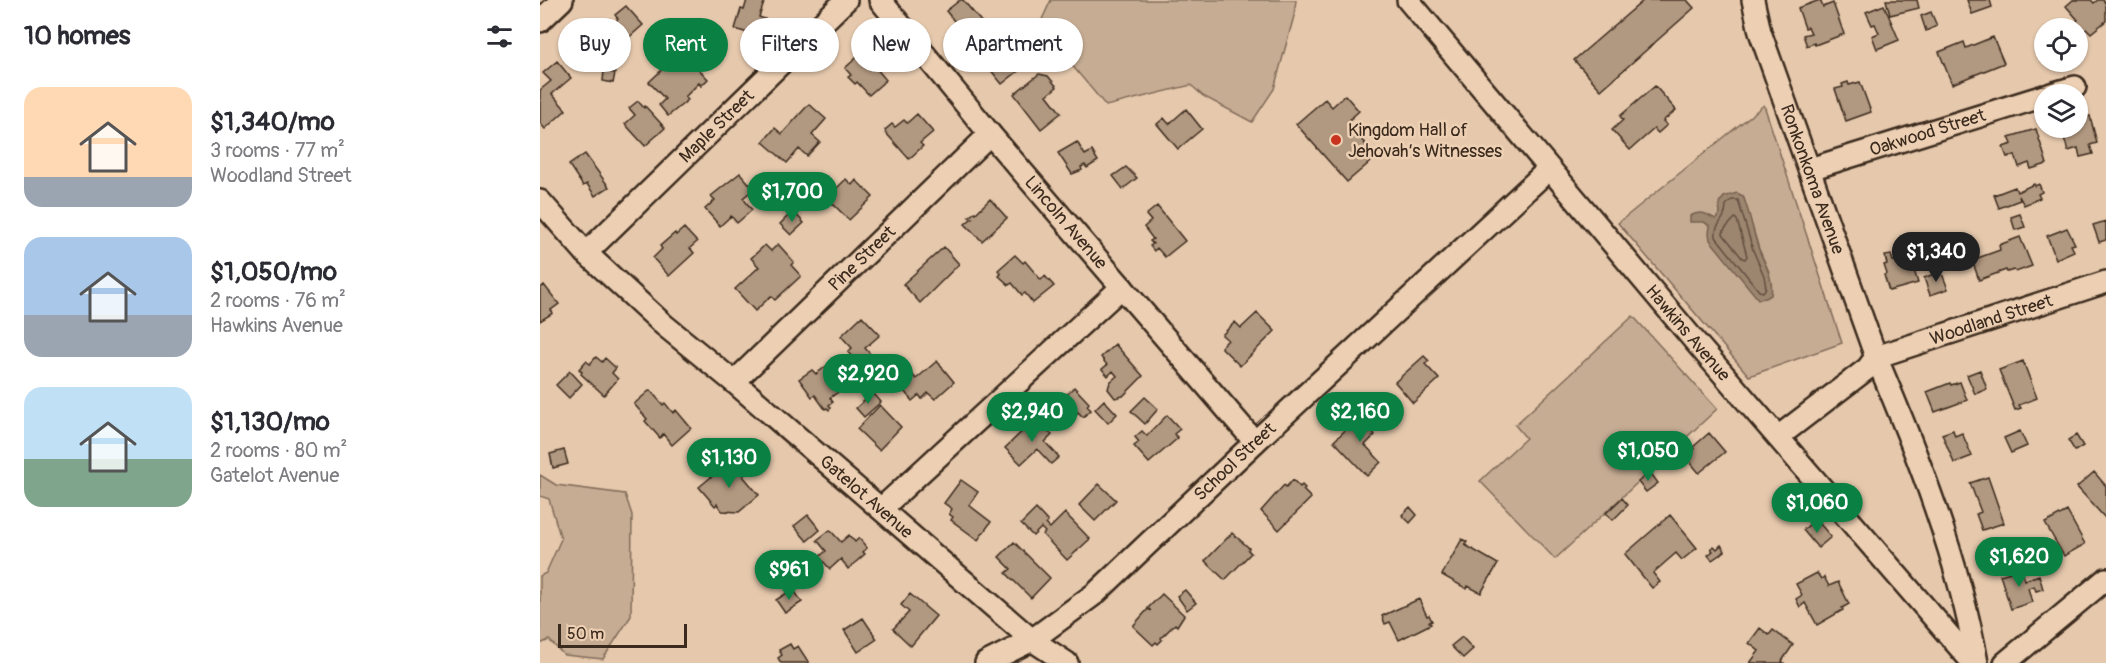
<!DOCTYPE html>
<meta charset="utf-8">
<style>
body{margin:0;font-family:Pangolin,sans-serif;background:#f2f2f3;color:#2b2b33;height:100vh;display:flex;flex-direction:column;font-size:22px;white-space:nowrap}
*{box-sizing:border-box;margin:0}
p{font-size:20px;color:#7c7c81}
.icon{flex:none;width:33px;height:33px;fill:none;stroke:currentColor;stroke-width:2;stroke-linecap:round;stroke-linejoin:round}
.map{position:relative;flex:1;overflow:hidden}
.sheet{display:flex;flex-direction:column;background:#fff;width:540px}
.sheet>*{flex:none}
.hud{position:absolute;left:18px;top:18px;width:570px;height:54px;display:flex;gap:12px}
.fabs{position:absolute;left:1494px;top:18px;display:grid;gap:12px}
.fabs a{display:grid;place-items:center;width:54px;height:54px;border-radius:50%;background:#fff;box-shadow:0 2px 4px #0004;font-size:30px}
.scale{position:absolute;left:18px;bottom:15px;width:129px;box-sizing:border-box;padding-left:6px;border:3px solid #3b2a1e;border-top:0;font-size:16px;line-height:21px;white-space:nowrap;color:#3b2a1e;-webkit-text-stroke:4px #edd0b3;paint-order:stroke}
.price{position:absolute;translate:-50% -51px;padding:0 14px;border-radius:21px;background:#0b8043;color:#fff;font-size:20px;line-height:39px;filter:drop-shadow(0 2px 3px #0008)}
.price::after{content:'';position:absolute;left:50%;top:36px;width:18px;height:14px;margin-left:-9px;background:inherit;clip-path:polygon(0 0,100% 0,50% 100%)}
.price.on{background:#222;color:#fff}
ul{padding:0;list-style:none}
li{display:flex;align-items:center;gap:18px;height:150px;padding:0 24px}
li span{display:grid;place-items:center;flex:none;width:168px;height:120px;border-radius:18px;color:#555}
li>.icon{margin-inline-start:auto}
span .icon{width:72px;height:72px;fill:#fffc;stroke-width:1}
li b{font-size:26px}
h2{display:flex;justify-content:space-between;align-items:center;height:72px;padding:0 24px;font-size:26px}
.tag{padding:0 21px;border-radius:27px;background:#fff;box-shadow:0 2px 4px #0004;font-size:21px;line-height:54px}
.tag.on{background:#0b8043;color:#fff}
main{display:flex;flex:1;min-height:0}
.map>svg:first-child{display:block}
.green{fill:#c6ac93;stroke:#806b58;stroke-width:1.5;fill-rule:evenodd}
.water{fill:#9d8670;stroke:#76614f;stroke-width:1.5}
.lines{fill:none;stroke-linecap:round;stroke-linejoin:round}
.shore{stroke:#624f3f;stroke-width:1.5}
.building{fill:#b19880;stroke:#3b2a1e;stroke-width:1.5}
.minor-casing{stroke:#3b2a1e;stroke-width:26}
.minor{stroke:#edd0b3;stroke-width:21}
.poi-dot{fill:#c8321e;stroke:#edd0b3;stroke-width:2}
.labels{text-anchor:middle;stroke-width:5;stroke-linejoin:round;paint-order:stroke}
.street-label{font-size:18px;fill:#3b2a1e;stroke:#edd0b3}
.poi-label{font-size:18px;fill:#3b2a1e;stroke:#edd0b3;text-anchor:start}
</style>
<main>
<section class="sheet">
<h2>10 homes<svg class="icon" aria-label="filters" viewBox="0 0 24 24"><path d="M4 7h16M4 17h16"/><circle cx="9" cy="7" r="2"/><circle cx="15" cy="17" r="2"/></svg></h2>
<ul>
<li><span style="background:linear-gradient(#ffd9b3 75%,#9aa5b1 0)"><svg class="icon" aria-label="home" viewBox="0 0 24 24"><path d="M3 11l9-7 9 7M6 9v11h12V9"/></svg></span><div><b>$1,340/mo</b><p>3 rooms · 77 m²</p><p>Woodland Street</p></div></li>
<li><span style="background:linear-gradient(#a9c7e8 65%,#9aa5b1 0)"><svg class="icon" aria-label="home" viewBox="0 0 24 24"><path d="M3 11l9-7 9 7M6 9v11h12V9"/></svg></span><div><b>$1,050/mo</b><p>2 rooms · 76 m²</p><p>Hawkins Avenue</p></div></li>
<li><span style="background:linear-gradient(#bfe0f5 60%,#7fa58c 0)"><svg class="icon" aria-label="home" viewBox="0 0 24 24"><path d="M3 11l9-7 9 7M6 9v11h12V9"/></svg></span><div><b>$1,130/mo</b><p>2 rooms · 80 m²</p><p>Gatelot Avenue</p></div></li>
</ul>
</section>
<div class="map">
<svg width="1566" height="663" viewBox="0 0 1566 663">
<rect width="100%" height="100%" fill="#e6c9ad"/>
<filter id="ink" filterUnits="userSpaceOnUse"><feTurbulence type="fractalNoise" baseFrequency=".0167" numOctaves="2"/><feDisplacementMap in="SourceGraphic" scale="12" xChannelSelector="R" yChannelSelector="G"/><feConvolveMatrix kernelMatrix="1 2 1 2 8 2 1 2 1" color-interpolation-filters="sRGB"/></filter>
<g filter="url(#ink)">
<path class="green" d="M511 0H756L754 16 734 89 712 122 663 96 651 85 566 106 499 26Z
M1224 105 1302 343 1209 376 1078 223ZM1203 196 1219 249 1230 274 1164 222 1169 216 1176 219 1180 213Z
M1093 316 1177 409 1015 559 940 481 986 438 975 425Z
M0 475 16 485 85 494 92 515 91 616 63 659 24 655 9 640 0 644V576L6 573 21 539 9 499 0 496Z"/>
<path class="water" d="M1197 193 1203 196C1210 213 1213 232 1219 250 1225 265 1234 278 1231 295L1226 298 1218 299 1170 240 1169 233 1170 226 1164 222H1150V216C1162 210 1165 214 1176 219L1180 213 1179 203 1184 197Z"/>
<g class="lines">
<path class="shore" d="M1192 200H1198L1213 250 1224 276 1226 288 1223 292 1219 291 1176 237C1174 222 1186 223 1186 205Z
M1195 218 1197 220 1207 256 1205 259 1202 258 1183 234 1184 230Z"/>
</g>
<path class="building" d="M207 0H225L219 17 225 19 220 37 195 29 201 9 204 10Z
M420 0H423L448 30 432 43 406 11Z
M1104 0H1147L1154 8 1061 90 1034 60Z
M1280 0 1283 7 1293 3 1304 34 1275 45 1274 43 1267 46 1263 35 1271 33 1268 27 1265 28 1258 8Z
M1346 0H1377L1379 8 1350 15Z
M1427 0H1450L1452 7 1432 14Z
M1533 0H1551L1554 3 1558 0H1563L1566 4V21L1551 33 1547 29 1541 34 1533 24 1538 20 1526 6Z
M1344 5 1359 40 1337 49 1332 36 1339 33 1335 24 1332 25 1326 12Z
M86 6 103 25 85 41 90 47 80 55 58 30 70 19 73 24 78 19 75 15Z
M1391 12 1397 26 1386 31 1381 16Z
M1453 37 1464 63 1412 84 1399 52 1424 42 1426 48Z
M460 43 469 55 473 52 479 59 477 61 482 68 462 84 441 58Z
M324 51 338 66 336 68 346 80 329 95 317 82 315 84 308 77 311 75 305 68Z
M149 59 168 79 161 86 159 83 145 97 148 100 128 116 119 105 125 99 109 82 126 66 139 68Z
M17 61 31 78 12 94 26 110 5 129 0 123V90L11 81 3 73Z
M64 71 75 73 73 83 63 81Z
M499 74 508 76 517 87 507 95 521 113 501 129 474 94Z
M1308 82 1309 85 1320 82 1331 112 1306 121 1295 89 1303 87 1302 84Z
M1115 86 1136 110 1123 121 1127 125 1118 133 1114 129 1090 150 1072 130 1083 120 1080 116Z
M805 95 819 111 807 122 836 157 807 182 756 124 785 99 792 107Z
M98 101 104 108 105 106 125 128 105 146 85 124 95 115 89 108Z
M269 104 286 119 272 135 280 142 267 156 259 149 247 163 223 142 235 128 242 134Z
M646 109 662 129 638 149 617 124 624 118 629 124Z
M377 114 393 132 380 143 383 146 369 159 346 133 345 130 352 124 355 127 364 120 367 123Z
M1538 115V119L1550 116 1557 143 1550 145 1553 154 1540 157 1538 148 1528 151 1521 128H1538Z
M1496 129 1507 164 1491 169 1489 163 1479 167 1475 155 1467 157 1463 147 1472 144 1469 137Z
M537 142 545 155 552 151 558 161 547 168 545 165 541 167 542 170 532 174 518 153Z
M45 154 69 187 55 196 47 184 43 186 29 165Z
M586 167 597 178 583 189 573 176Z
M200 173 214 189 203 198 212 210 197 223 191 216 180 226 165 209 175 200 171 196Z
M306 179 312 185 316 180 333 197 309 220 287 198Z
M1494 184 1495 186 1499 184 1502 192 1498 194 1500 198 1484 205 1479 196 1480 200 1459 208 1454 195 1475 187 1477 192Z
M450 199 467 218 442 241 425 224 432 218 429 217 435 212 436 213Z
M617 206 645 241 625 257 617 248 614 251 610 246 613 244 610 241 613 239 604 227 611 221 606 215Z
M253 211 264 223 251 235 240 224Z
M1480 214 1485 227 1475 230 1471 217Z
M1566 221V240L1559 242 1553 225Z
M144 228 157 242 150 248 154 253 129 276 113 258 122 249 120 246 135 233 136 235Z
M1527 228 1535 244 1531 245 1534 251 1516 259 1507 236Z
M1480 237 1492 266 1476 272 1474 270 1467 272 1466 270 1439 280 1432 260 1460 250 1459 245Z
M238 244 254 262 251 265 261 276 235 300 231 296 215 311 195 289 219 267 211 258 225 245 231 251Z
M404 247 419 264 380 303 363 284Z
M475 255 483 263 485 261 501 280 505 276 514 286 493 303 485 293 482 295 472 283 469 285 459 276 461 274 458 270Z
M1351 255 1353 261 1373 255 1377 269 1374 270 1378 283 1349 291 1344 275 1347 274 1344 265 1347 264 1345 256Z
M1401 271 1408 289 1390 295 1384 278Z
M4 285 19 304 11 310 13 313 0 321V289Z
M717 313 735 331 700 366 681 347 688 340 682 335 695 322 701 328Z
M322 316 340 335 325 348 331 355 320 365 308 352 312 348 301 336Z
M575 344 603 376 583 396 575 398 568 389 570 382 577 376 573 371 568 376 562 369 567 365 561 357Z
M884 356 889 361 885 364 899 379 873 403 855 382Z
M56 357 62 362 65 358 76 368 72 373 78 379 64 395 41 374 42 372 39 369 46 361 50 364Z
M397 361 414 382 395 399 388 393 382 399 379 395 372 401 360 386 373 375 376 379Z
M1483 361 1497 398 1479 405 1481 408 1475 410 1459 370Z
M289 364 303 381 297 386 301 390 290 398 293 402 289 405 291 408 289 410 287 408 285 409 275 395 272 397 259 379 272 370 276 374Z
M1440 370 1447 389 1435 394 1427 375Z
M30 371 42 384 29 398 16 385Z
M1420 382 1427 400 1395 412 1387 392 1410 383 1411 385Z
M534 387 549 403 547 406 551 410 543 417 538 412 527 423 513 408Z
M110 390 123 405 125 403 133 413 136 410 151 428 132 445 123 434 120 438 105 421 107 419 94 404Z
M333 393 341 402 324 417 316 408Z
M605 397 618 409 605 424 591 411Z
M564 400 577 414 568 423 555 409Z
M340 405 361 427 339 450 317 429Z
M825 411 839 426 833 432 835 435 825 445 841 462 827 476 794 441Z
M627 415 640 429 634 434 638 438 609 463 594 446 599 442 595 437 602 431 607 436Z
M496 418 512 435 505 442 519 457 511 464 497 449 481 464 465 448Z
M1413 430 1415 436 1422 433 1432 456 1414 463 1402 434Z
M1480 431 1487 446 1471 453 1464 438Z
M1169 433 1185 452 1159 473 1146 457 1155 449 1153 447Z
M1536 435 1543 446 1535 451 1528 440Z
M24 450 28 464 13 468 10 454Z
M193 459 205 474 203 476 219 495 199 512 182 511 177 504 175 506 159 487Z
M1110 472 1118 483 1106 492 1098 482Z
M1554 472 1566 486V519L1537 487Z
M1448 477 1464 523 1442 530 1436 514 1441 512 1430 483Z
M421 480 438 492 429 505 451 522 438 540 411 520 413 517 409 514 412 509 404 503Z
M753 480 760 487 762 485 765 488 763 490 771 498 739 530 721 511 744 485 746 487Z
M559 484 576 500 555 521 539 505Z
M1082 498 1088 505 1073 520 1066 513Z
M870 507 877 515 870 523 862 515Z
M496 509 508 522 506 524 510 528 525 513 550 539 527 560 503 535 505 532 501 528 493 536 481 524Z
M1527 511 1545 544 1524 556 1505 523Z
M268 515 280 530 267 541 254 526Z
M1130 515 1157 548 1142 560 1136 553 1113 573 1120 582 1112 588 1085 554Z
M1276 519 1291 537 1278 548 1263 530Z
M290 530 301 542 309 535 315 542 319 538 327 548 323 552 325 554 308 569 301 559 290 569 279 557 286 551 277 540Z
M692 533 709 548 708 550 711 553 685 580 665 561Z
M922 539 927 542 925 545 958 564 941 593 928 586 927 589 902 575Z
M474 542 510 578 491 598 466 573 471 569 459 557Z
M1181 545 1185 551 1172 560 1168 555 1173 551 1171 549 1174 546 1177 549Z
M1481 569 1485 580 1499 575 1503 589 1496 591 1494 586 1488 588 1492 602 1471 609 1460 575Z
M1277 573 1281 579 1284 577 1289 586 1298 582 1309 604 1302 608 1303 610 1277 625 1265 603 1260 607 1256 599 1262 595 1256 584Z
M253 589 262 602 245 613 236 600Z
M645 590 656 603 647 610 637 596Z
M370 594 396 616 371 646 353 629 369 612 361 605Z
M622 594 644 615 637 626 635 624 621 638 622 640 618 644 616 642 613 645 593 626 608 609 611 611 608 608Z
M879 599 887 616 889 615 892 621 889 622 891 624 859 640 850 622 845 624 842 616Z
M323 618 337 639 318 652 304 630Z
M1220 628 1229 635 1233 630 1253 645 1242 661 1244 663H1210L1219 651 1209 643Z
M922 637 933 649 923 658 911 646Z
M250 644 253 649 258 646 269 663H241L238 658 242 655 239 650Z"/>
<g class="lines">
<defs>
<g id="minor">
<path id="s1" d="M340 0 450 134 715 442"/>
<path id="s2" d="M868 0 1158 345 1433 663"/>
<path id="s3" d="M1213 0 1220 32 1336 357 1328 368 1238 437"/>
<path d="M0 21 22 0"/>
<path d="M1511 94 1535 87"/>
<path id="s4" d="M1270 169 1504 96"/>
<path id="s5" d="M0 201 46 253 124 325 194 382 492 640 527 663"/>
<path id="s6" d="M46 253 306 0"/>
<path id="s7" d="M194 382 450 134"/>
<path d="M342 508 582 287"/>
<path id="s8" d="M446 663 492 640 556 593 715 442 1009 169"/>
<path id="s9" d="M1437 663C1419 559 1377 453 1336 357L1566 282"/>
<path d="M1465 663 1566 579"/>
</g>
</defs>
<use href="#minor" class="minor-casing"/>
<use href="#minor" class="minor"/>
</g>
</g>
<circle class="poi-dot" cx="796" cy="140" r="6"/>
<g class="labels">
<g class="street-label">
<text dy="6" stroke="none"><textPath href="#s6" startOffset="182">Maple Street</textPath></text>
<text dy="6" stroke="none"><textPath href="#s4" startOffset="123">Oakwood Street</textPath></text>
<text dy="6" stroke="none"><textPath href="#s3" startOffset="189">Ronkonkoma Avenue</textPath></text>
<text dy="6" stroke="none"><textPath href="#s1" startOffset="290">Lincoln Avenue</textPath></text>
<text dy="6" stroke="none"><textPath href="#s7" startOffset="178">Pine Street</textPath></text>
<text dy="6" stroke="none"><textPath href="#s9" startOffset="444">Woodland Street</textPath></text>
<text dy="6" stroke="none"><textPath href="#s2" startOffset="435">Hawkins Avenue</textPath></text>
<text dy="6" stroke="none"><textPath href="#s8" startOffset="322">School Street</textPath></text>
<text dy="6" stroke="none"><textPath href="#s5" startOffset="441">Gatelot Avenue</textPath></text>
</g>
<g class="poi-label">
<text x="808" y="136">Kingdom Hall of<tspan x="808" dy="21">Jehovah’s Witnesses</tspan></text>
</g>
</g>
</svg>
<div class="fabs">
<a><svg class="icon" aria-label="locate" viewBox="0 0 24 24"><circle cx="12" cy="12" r="6"/><path d="M12 2v4M12 18v4M2 12h4M18 12h4"/></svg></a>
<a><svg class="icon" aria-label="layers" viewBox="0 0 24 24"><path d="M12 4l9 5-9 5-9-5zM3 14l9 5 9-5"/></svg></a>
</div>
<div class="scale">50 m</div>
<b class="price" style="left:252px;top:223px">$1,700</b>
<b class="price on" style="left:1396px;top:283px">$1,340</b>
<b class="price" style="left:328px;top:405px">$2,920</b>
<b class="price" style="left:492px;top:443px">$2,940</b>
<b class="price" style="left:820px;top:443px">$2,160</b>
<b class="price" style="left:1108px;top:482px">$1,050</b>
<b class="price" style="left:189px;top:489px">$1,130</b>
<b class="price" style="left:1277px;top:534px">$1,060</b>
<b class="price" style="left:1479px;top:588px">$1,620</b>
<b class="price" style="left:249px;top:601px">$961</b>
<div class="hud">
<a class="tag">Buy</a>
<a class="tag on">Rent</a>
<a class="tag">Filters</a>
<a class="tag">New</a>
<a class="tag">Apartment</a>
</div>
</div>
</main>
